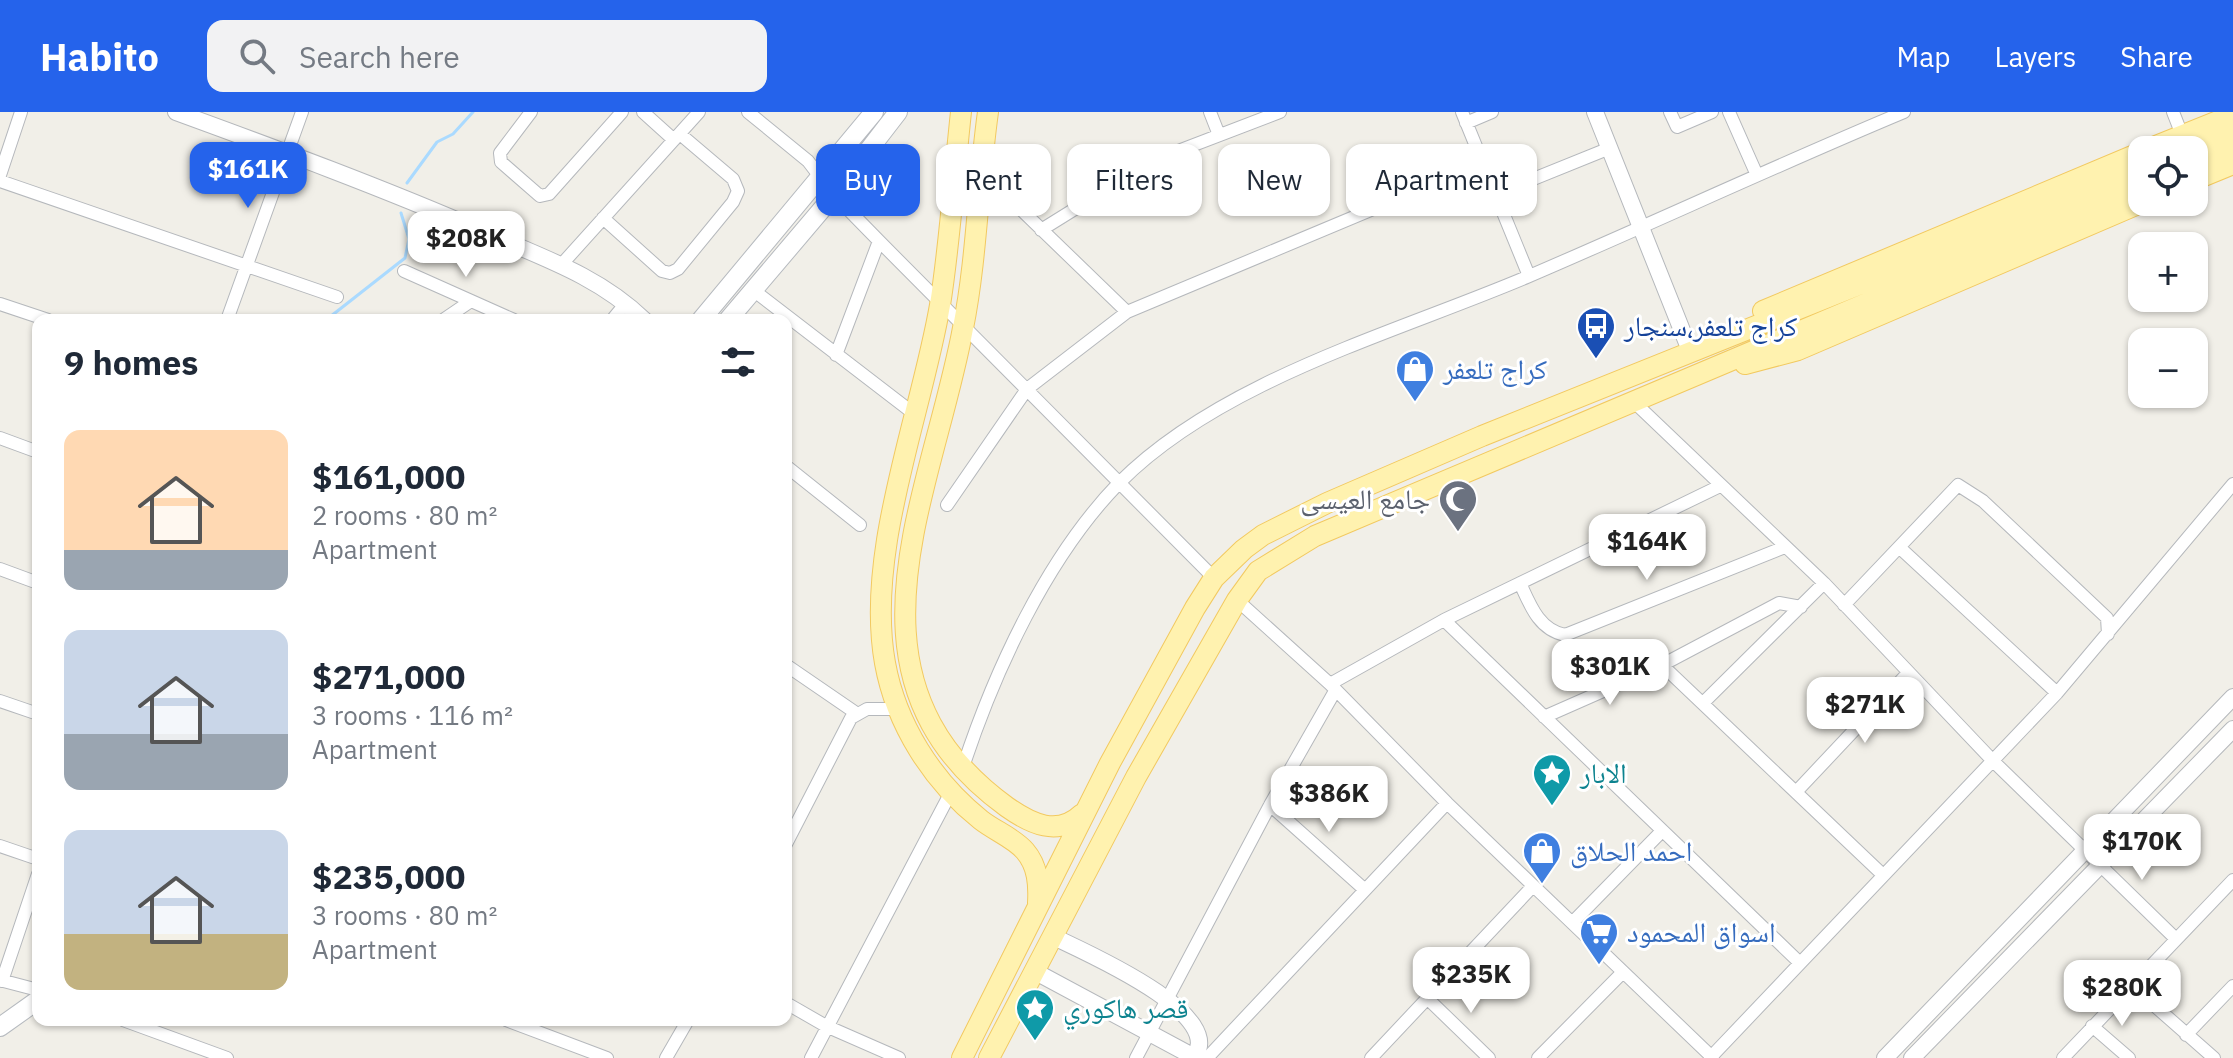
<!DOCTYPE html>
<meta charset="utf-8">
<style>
body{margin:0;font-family:"IBM Plex Sans","Noto Naskh Arabic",sans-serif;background:#f2f2f3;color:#1f2937;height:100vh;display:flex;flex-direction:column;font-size:30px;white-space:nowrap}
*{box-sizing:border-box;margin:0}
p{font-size:26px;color:#747a83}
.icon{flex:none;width:44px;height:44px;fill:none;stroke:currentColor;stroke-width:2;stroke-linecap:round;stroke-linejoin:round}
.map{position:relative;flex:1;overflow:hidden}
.side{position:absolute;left:32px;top:202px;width:760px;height:712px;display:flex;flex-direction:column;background:#fff;border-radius:16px;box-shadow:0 2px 6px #0004}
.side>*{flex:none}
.guide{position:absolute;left:816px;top:32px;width:760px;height:72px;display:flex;gap:16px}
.controls{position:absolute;left:2128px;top:24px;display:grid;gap:16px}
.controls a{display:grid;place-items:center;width:80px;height:80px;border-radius:16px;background:#fff;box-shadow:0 2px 6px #0004;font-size:40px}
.price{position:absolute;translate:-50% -68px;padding:0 18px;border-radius:16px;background:#fff;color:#222;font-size:26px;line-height:52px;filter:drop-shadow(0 2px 4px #0008)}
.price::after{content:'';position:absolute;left:50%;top:48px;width:24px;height:18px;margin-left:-12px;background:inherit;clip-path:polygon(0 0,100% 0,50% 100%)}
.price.active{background:#2563eb;color:#fff}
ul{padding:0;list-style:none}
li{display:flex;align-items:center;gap:24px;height:200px;padding:0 32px}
li span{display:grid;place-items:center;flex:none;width:224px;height:160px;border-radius:16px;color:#555}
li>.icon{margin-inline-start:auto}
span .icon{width:96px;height:96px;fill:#fffc;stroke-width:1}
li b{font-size:34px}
h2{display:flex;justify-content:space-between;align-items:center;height:96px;padding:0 32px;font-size:34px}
.pill{padding:0 28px;border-radius:16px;background:#fff;box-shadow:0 2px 6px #0004;font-size:28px;line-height:72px}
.pill.active{background:#2563eb;color:#fff}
header{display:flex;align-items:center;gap:48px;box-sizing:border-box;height:112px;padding:0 40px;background:#2563eb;color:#fff}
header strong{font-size:38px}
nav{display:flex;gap:44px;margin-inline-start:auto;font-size:28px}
.search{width:560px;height:72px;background:#f2f2f3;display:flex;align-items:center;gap:20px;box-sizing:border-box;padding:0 28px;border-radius:16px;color:#747a83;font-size:30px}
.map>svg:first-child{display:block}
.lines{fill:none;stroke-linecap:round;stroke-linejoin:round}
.stream{stroke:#aadaff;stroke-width:3}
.minor-casing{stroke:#b5b8bc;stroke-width:14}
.tertiary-casing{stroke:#b5b8bc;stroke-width:18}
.secondary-casing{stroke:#b6babf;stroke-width:20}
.primary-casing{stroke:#f2c960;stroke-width:22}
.minor{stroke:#fff;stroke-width:12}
.tertiary{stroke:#fff;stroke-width:16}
.secondary{stroke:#fff;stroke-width:18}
.primary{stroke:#fff2af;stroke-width:20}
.labels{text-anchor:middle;stroke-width:6;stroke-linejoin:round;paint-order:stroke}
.transit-label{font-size:28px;fill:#164399;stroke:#fff;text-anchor:start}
.shop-label{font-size:28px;fill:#366cbe;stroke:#fff;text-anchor:start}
.worship-label{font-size:28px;fill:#5b616d;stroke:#fff;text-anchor:end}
.culture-label{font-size:28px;fill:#0d838f;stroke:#fff;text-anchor:start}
</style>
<header>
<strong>Habito</strong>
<div class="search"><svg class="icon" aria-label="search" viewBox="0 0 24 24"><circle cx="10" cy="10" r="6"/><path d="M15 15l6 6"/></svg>Search here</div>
<nav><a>Map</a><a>Layers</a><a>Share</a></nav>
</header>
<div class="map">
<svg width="2233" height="946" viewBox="0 0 2233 946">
<rect width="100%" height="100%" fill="#f1efe8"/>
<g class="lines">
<path class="stream" d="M407 71 437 30 453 22 473 0
M326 208 405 146 409 127 401 101"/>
<defs>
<path id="minor" d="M531 0 500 41 501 50 540 84 549 82 622 0
M643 0 674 28
M748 0 808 49 834 83 879 129 1214 466
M1210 0 1219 23
M1462 0 1529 164
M1670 0 1677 15 1712 0
M1729 0 1756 61
M2173 0 2182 23
M1466 11 1492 0
M980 58 1127 200
M0 63 21 0
M0 69 337 185
M1496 82 1610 36
M603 106 662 159 670 161 678 157 733 90 738 79 733 67 680 22
M1041 118 1152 49 1280 0
M562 152 699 0
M404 159 514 208
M753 178 917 304
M0 192 48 208
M227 208 302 0
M443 208 471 189
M612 208 626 191
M836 243 879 129
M1634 290 1824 471 1993 649 2175 826
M0 326 38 340
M786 354 860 413
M947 393 1027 277 1127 200 1483 51
M1899 435 2057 581
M0 457 38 471
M1520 471C1530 493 1539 518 1565 523L1785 435
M1237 488 1330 572 1447 691 1713 946
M1844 493 1958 373 1983 389 2107 506 2108 522
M1444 508 1720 374
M786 553 856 601
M1662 553 1883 763
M1330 572 1444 508 1800 851
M0 589 38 602
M1703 591 1824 471
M1544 605 1662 553 1779 491 1801 495
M963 655C995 558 1047 445 1119 371 1221 268 1395 221 1527 165 1653 111 1777 53 1904 0
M1796 680 1908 561
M1270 693 1364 777
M786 732 851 606 867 597H899
M0 734 38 747
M1572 811 1662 719
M0 868 38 878
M2 869 38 762
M2131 873 2214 946
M1427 886 1489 946
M786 891 826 914 899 946
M123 908 227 946
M506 908 607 946
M2092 914 2129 946
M2186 923 2233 874
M666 946 688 908
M811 946 951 680
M1136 946 1270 693 1335 579
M1207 946 1447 691
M1371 946 1533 774
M1538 946 1623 860
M1710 946 2057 581 2233 372
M2063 946 2233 768"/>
<path id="tertiary" d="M176 0C280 38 383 76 484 120 541 145 599 164 644 208
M1595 0 1691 241
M1052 824C1080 838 1228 901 1194 945
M1034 859 1196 946
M1885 946 2233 585
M1912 946 2233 617"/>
<path id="secondary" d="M701 208 874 0
M728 208 834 83 898 0
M0 915 38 888"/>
<path id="primary" d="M961 0C954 64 950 130 940 193 921 304 865 440 885 551 896 612 932 669 981 708 995 719 1014 726 1025 739 1038 754 1039 773 1038 791
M988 0C978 71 977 146 963 216 932 384 829 566 1007 695 1031 712 1058 725 1082 702
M2146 38 2233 3
M2192 38 2233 21
M2194 53 2233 36
M2194 68 2233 52
M1763 199 2142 40
M1745 252 1798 238 2143 90
M962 946 1110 651 1195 496 1214 466 1244 437 1263 423 1327 391 1482 324 2142 59
M989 946 1136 665 1237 488 1258 459 1315 424 2142 75"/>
</defs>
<use href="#minor" class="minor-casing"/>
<use href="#tertiary" class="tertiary-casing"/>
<use href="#secondary" class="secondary-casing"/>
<use href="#primary" class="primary-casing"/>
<use href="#minor" class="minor"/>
<use href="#tertiary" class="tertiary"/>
<use href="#secondary" class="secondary"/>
<use href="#primary" class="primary"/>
</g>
<defs>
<symbol id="bus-pin" viewBox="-11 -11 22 30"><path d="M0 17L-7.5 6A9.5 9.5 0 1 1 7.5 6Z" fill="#1a4fb4" stroke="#fff"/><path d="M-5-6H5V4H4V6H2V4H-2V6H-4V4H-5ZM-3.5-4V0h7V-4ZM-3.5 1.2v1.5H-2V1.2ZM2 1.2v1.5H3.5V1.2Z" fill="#fff"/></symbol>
<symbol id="shop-pin" viewBox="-11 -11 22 30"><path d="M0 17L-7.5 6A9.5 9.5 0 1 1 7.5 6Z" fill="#3f7fe0" stroke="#fff"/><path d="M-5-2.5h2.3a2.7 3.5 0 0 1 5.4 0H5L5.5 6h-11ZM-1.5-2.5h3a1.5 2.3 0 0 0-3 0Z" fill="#fff"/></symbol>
<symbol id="mosque-pin" viewBox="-11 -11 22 30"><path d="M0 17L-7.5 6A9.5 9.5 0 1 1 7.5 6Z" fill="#6b7280" stroke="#fff"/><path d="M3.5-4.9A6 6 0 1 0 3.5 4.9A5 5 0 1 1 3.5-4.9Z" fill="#fff"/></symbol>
<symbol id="sight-pin" viewBox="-11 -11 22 30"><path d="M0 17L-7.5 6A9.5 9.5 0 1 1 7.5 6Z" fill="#0f9aa8" stroke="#fff"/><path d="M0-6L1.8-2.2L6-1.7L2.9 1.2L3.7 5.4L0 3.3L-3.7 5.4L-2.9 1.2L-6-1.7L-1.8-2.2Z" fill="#fff"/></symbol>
<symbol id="supermarket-pin" viewBox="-11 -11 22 30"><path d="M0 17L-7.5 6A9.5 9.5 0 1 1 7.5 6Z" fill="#3f7fe0" stroke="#fff"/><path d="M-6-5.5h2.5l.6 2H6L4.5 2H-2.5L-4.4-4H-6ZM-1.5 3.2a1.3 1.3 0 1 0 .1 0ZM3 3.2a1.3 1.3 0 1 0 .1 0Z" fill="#fff"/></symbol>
</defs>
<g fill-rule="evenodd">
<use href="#bus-pin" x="1574" y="192" width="44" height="60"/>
<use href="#shop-pin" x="1393" y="235" width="44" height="60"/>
<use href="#mosque-pin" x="1436" y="365" width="44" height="60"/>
<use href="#sight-pin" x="1530" y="639" width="44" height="60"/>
<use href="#shop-pin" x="1520" y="717" width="44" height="60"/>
<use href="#supermarket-pin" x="1577" y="798" width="44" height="60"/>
<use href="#sight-pin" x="1013" y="874" width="44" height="60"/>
</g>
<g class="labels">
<g class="transit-label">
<text x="1624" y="224">كراج تلعفر،سنجار</text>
</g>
<g class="shop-label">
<text x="1443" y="267">كراج تلعفر</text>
<text x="1570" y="749">احمد الحلاق</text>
<text x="1627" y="830">اسواق المحمود</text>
</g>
<g class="worship-label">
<text x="1430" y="397">جامع العيسى</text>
</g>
<g class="culture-label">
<text x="1580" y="671">الابار</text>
<text x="1063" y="906">قصر هاكوري</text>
</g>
</g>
</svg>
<div class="controls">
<a><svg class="icon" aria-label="locate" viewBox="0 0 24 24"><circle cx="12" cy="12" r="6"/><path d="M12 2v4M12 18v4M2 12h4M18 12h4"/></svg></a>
<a>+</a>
<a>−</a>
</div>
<b class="price active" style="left:248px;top:98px">$161K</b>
<b class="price" style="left:466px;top:167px">$208K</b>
<b class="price" style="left:1647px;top:470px">$164K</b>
<b class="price" style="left:1610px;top:595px">$301K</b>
<b class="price" style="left:1865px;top:633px">$271K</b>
<b class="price" style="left:1329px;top:722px">$386K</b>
<b class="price" style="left:2142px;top:770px">$170K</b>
<b class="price" style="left:1471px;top:903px">$235K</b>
<b class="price" style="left:2122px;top:916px">$280K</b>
<div class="guide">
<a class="pill active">Buy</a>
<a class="pill">Rent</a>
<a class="pill">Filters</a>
<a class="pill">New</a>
<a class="pill">Apartment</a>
</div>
<section class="side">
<h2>9 homes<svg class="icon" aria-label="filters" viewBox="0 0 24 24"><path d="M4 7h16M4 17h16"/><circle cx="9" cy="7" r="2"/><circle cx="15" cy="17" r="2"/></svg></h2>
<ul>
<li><span style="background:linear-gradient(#ffd9b3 75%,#9aa5b1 0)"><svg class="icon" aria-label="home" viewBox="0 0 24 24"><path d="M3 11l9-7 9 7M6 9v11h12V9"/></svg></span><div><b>$161,000</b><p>2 rooms · 80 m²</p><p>Apartment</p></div></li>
<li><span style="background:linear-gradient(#c9d6e8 65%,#9aa5b1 0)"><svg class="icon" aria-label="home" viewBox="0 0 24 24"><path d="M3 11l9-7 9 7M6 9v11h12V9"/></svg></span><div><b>$271,000</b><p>3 rooms · 116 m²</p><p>Apartment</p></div></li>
<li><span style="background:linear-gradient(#c9d6e8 65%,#c2b280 0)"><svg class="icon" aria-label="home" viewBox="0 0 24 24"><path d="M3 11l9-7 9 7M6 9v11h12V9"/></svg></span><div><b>$235,000</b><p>3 rooms · 80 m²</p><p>Apartment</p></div></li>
</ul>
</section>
</div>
